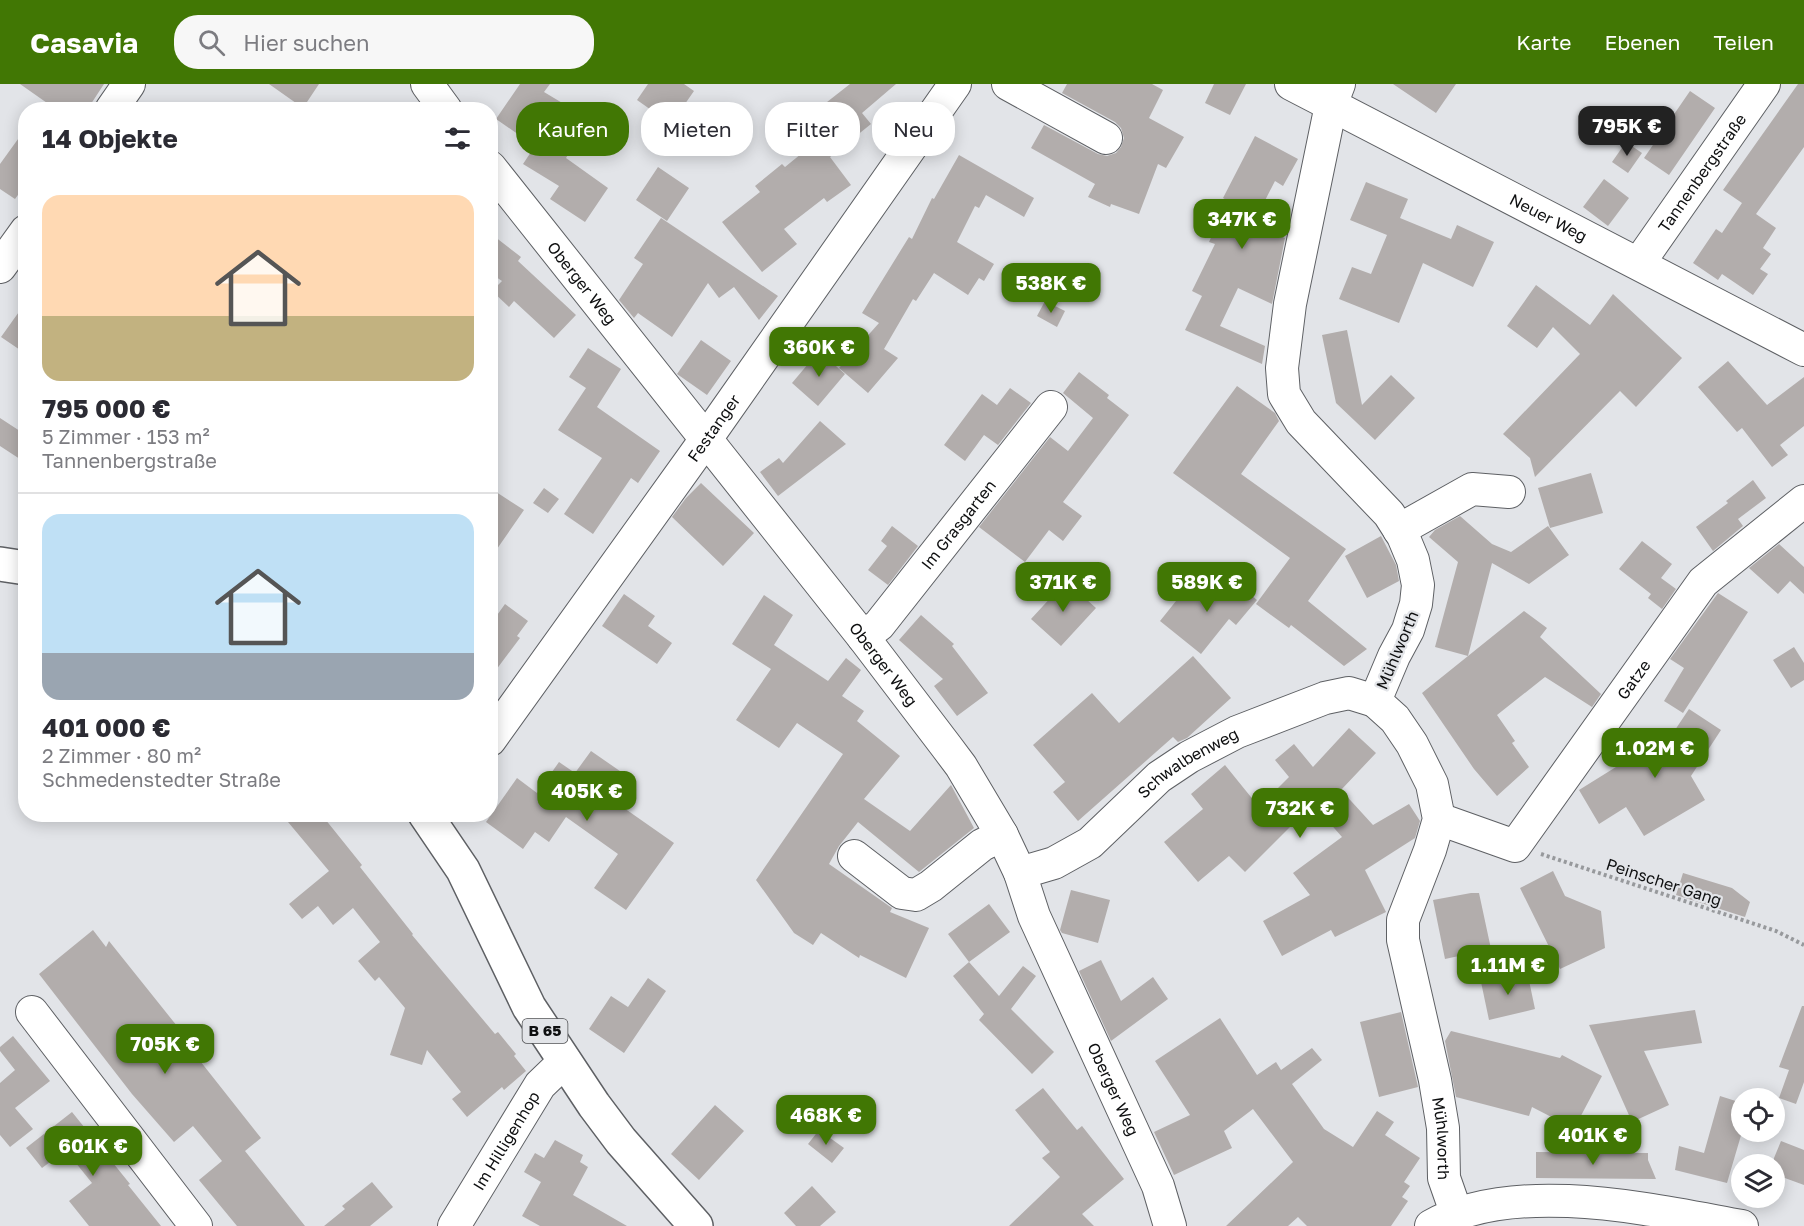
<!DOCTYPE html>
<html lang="de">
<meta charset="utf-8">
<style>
body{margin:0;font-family:"Golos Text",sans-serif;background:#f7f7f7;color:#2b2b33;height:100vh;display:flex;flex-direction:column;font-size:22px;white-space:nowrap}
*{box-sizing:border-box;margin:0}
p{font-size:20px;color:#7c7c81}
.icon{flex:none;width:33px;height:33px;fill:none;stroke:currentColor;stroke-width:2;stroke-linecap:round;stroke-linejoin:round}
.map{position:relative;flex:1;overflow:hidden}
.sheet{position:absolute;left:18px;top:18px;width:480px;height:720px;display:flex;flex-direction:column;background:#fff;border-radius:24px;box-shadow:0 3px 15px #0003}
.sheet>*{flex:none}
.banner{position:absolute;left:516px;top:18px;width:570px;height:54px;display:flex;gap:12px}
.buttons{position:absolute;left:1731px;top:1004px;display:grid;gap:12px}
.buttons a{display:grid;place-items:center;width:54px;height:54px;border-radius:50%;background:#fff;box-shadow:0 3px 15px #0003;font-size:30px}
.price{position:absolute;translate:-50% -51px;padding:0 14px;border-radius:12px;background:#417704;color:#fff;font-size:20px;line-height:39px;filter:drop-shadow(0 2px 3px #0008)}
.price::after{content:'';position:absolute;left:50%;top:36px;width:18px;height:14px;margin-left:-9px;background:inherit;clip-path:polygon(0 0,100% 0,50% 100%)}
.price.current{background:#222;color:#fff}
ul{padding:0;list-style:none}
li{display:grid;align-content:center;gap:12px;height:318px;padding:0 24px}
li+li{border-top:2px solid #e1e1e2}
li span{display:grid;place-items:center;height:186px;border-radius:18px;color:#555}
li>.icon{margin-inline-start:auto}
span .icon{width:108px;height:108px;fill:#fffc;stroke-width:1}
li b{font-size:26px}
h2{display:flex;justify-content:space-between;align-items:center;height:72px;padding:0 24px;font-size:26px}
.pill{padding:0 21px;border-radius:24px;background:#fff;box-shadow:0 3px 15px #0003;font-size:21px;line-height:54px}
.pill.current{background:#417704;color:#fff}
header{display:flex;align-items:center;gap:36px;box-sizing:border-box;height:84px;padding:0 30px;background:#417704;color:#fff}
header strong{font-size:28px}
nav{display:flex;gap:33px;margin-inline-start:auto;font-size:21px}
.search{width:420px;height:54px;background:#f7f7f7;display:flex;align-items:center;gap:15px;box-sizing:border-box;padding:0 21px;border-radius:24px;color:#7c7c81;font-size:22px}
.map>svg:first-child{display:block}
.building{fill:#b2adac}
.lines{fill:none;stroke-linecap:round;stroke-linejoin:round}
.minor-casing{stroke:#5e6064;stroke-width:34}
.major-casing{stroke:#5e6064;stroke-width:36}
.path{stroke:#97999c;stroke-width:4;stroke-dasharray:3 3;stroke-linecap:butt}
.minor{stroke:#fff;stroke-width:32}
.major{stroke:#fff;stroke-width:33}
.labels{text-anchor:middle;stroke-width:4.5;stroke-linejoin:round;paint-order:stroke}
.shield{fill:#e2e4e8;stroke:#4e4f51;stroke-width:1.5}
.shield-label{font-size:15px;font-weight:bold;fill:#0e0f10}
.street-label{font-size:16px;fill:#0e0f10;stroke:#e2e4e8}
</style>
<header>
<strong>Casavia</strong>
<div class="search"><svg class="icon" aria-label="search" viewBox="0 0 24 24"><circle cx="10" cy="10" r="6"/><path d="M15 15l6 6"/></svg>Hier suchen</div>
<nav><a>Karte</a><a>Ebenen</a><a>Teilen</a></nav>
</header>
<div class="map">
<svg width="1804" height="1142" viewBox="0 0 1804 1142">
<rect width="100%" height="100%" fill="#e2e4e8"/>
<path class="building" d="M20 0H104L87 26H57Z
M269 0H319L303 24Z
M520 0H550L544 8 584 32 569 56 575 59 566 74 608 104 585 138 550 115 559 102 523 80 535 62 496 35Z
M648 0H684L694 7 671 40 637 16Z
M850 0H896L862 29 871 40 830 73 851 101 827 118 824 114 784 145 797 160 762 188 722 138 760 108 755 102 782 80 785 83 828 48 813 29Z
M1067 0H1152L1163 6 1149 34 1184 53 1166 84 1158 80 1139 130 1111 120 1110 123 1088 113 1095 100 1031 64 1044 41 1098 70 1107 72 1116 69 1121 63 1124 54 1121 44 1115 38 1062 9Z
M1214 0H1246L1230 31 1205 19Z
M1393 0H1456L1436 29Z
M1798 0H1804V63L1756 130 1776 144 1763 164 1771 170 1760 185 1768 190 1753 211 1722 190 1718 196 1693 179 1716 145 1722 149 1742 119 1723 106Z
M1690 7 1715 24 1669 91 1644 74Z
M26 44V100L15 115 0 105V80Z
M1255 52 1298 75 1283 102 1275 97 1253 140 1285 154 1272 220 1238 204 1220 242 1265 262 1262 280 1185 246 1202 212 1192 207 1215 160 1209 158 1228 117 1223 114Z
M1626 58 1642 69 1628 89 1612 78Z
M959 71 1034 114 1024 133 986 111 979 124 975 122 957 158 994 180 984 197 979 194 968 211 934 189 916 217 913 215 884 265 898 274 868 309 839 284 879 239 862 229 909 153 912 155 932 114 934 115Z
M658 83 689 104 667 137 636 116Z
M1604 95 1629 114 1608 142 1583 123Z
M1366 98 1408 115 1400 134 1451 155 1457 141 1494 158 1473 203 1423 179 1399 239 1339 215 1352 183 1371 190 1387 151 1350 136Z
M661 134 778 212 759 236 734 203 719 214 708 199 672 253 638 229 634 234 619 216 643 180 634 174Z
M490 149 521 173 518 177 576 231 554 254 514 217 509 223 492 207 502 197 490 189Z
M1536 201 1590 241 1613 210 1682 274 1636 323 1620 307 1535 393 1530 374 1503 350 1580 270 1553 243 1537 264 1507 242Z
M1045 217 1065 227 1057 243 1037 232Z
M26 218V270L1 253Z
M1347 246 1362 321 1391 291 1415 314 1375 356 1336 319 1322 251Z
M701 256 731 277 707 311 677 290Z
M588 264 621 285 597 323 660 367 638 399 631 394 593 450 564 430 602 374 558 346 586 304 569 293Z
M819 267 845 290 818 322 792 299Z
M1728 277 1767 321 1804 293V342L1780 361 1788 371 1772 383 1742 344 1737 348 1698 303Z
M1079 288 1109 311 1107 314 1129 331 1063 418 1082 432 1063 457 1049 446 1025 478 979 443 1050 353 1068 367 1093 334 1063 309Z
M1237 302 1275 329 1279 337 1241 390 1346 465 1308 517 1367 565 1344 582 1291 541 1289 544 1256 520 1290 474 1173 389Z
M1010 304 1031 319 998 361 984 351 965 377 944 361 982 310 997 321Z
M0 334 26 351V379L0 362Z
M820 337 846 360 778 412 760 388 779 374 783 379Z
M1591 389 1603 429 1550 444 1538 404Z
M1753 396 1766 414 1738 435 1743 442 1713 467 1696 443 1728 419 1726 417Z
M701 399 754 449 723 482 672 433 686 414Z
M490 404 524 426 490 475Z
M544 404 559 415 548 429 533 419Z
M1460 432 1492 460 1511 468 1548 442 1569 471 1529 500 1492 479 1468 572 1435 563 1458 478 1429 453 1435 446Z
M892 442 918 462 888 501 868 486 887 462 881 457Z
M1381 452 1396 481 1399 497 1367 514 1345 472Z
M1642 457 1672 480 1661 494 1676 505 1662 525 1648 514 1651 510 1619 485Z
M1779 460 1804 483V510L1790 497 1778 510 1749 484Z
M1227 491 1257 516 1236 541 1229 535 1201 570 1160 537 1188 502 1206 517Z
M1066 497 1096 524 1061 562 1031 535Z
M1718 509 1748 528 1683 629 1664 617 1684 584 1670 575Z
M624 510 655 532 648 542 672 559 657 580 602 542Z
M764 511 793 531 774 561 828 597 846 574 861 586 842 612 864 627 857 637 900 672 864 715 910 747 951 701 974 744 919 788 858 738 839 762 829 780 892 824 890 828 929 844 906 894 860 871 859 874 821 849 813 861 794 849 756 796 843 670 797 639 779 664 736 636 771 585 732 560Z
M505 520 528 537 517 552 520 554 490 594V541Z
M1524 527 1547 544 1540 553 1601 610 1592 623 1545 593 1497 631 1515 657 1512 659 1529 683 1497 712 1474 685 1422 609Z
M921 531 954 560 952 562 988 609 957 632 934 602 943 595 899 556Z
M1794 563 1804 579V596L1791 604 1773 576Z
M1193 572 1231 614 1187 654 1178 658 1173 653 1078 737 1053 708 1065 698 1033 661 1092 609 1119 639Z
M1689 625 1721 646 1691 692 1705 716 1644 752 1626 723 1599 740 1579 706 1653 660 1661 667Z
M1349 644 1376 669 1341 706 1373 741 1409 720 1420 737 1415 754 1365 786 1386 828 1335 853 1331 846 1282 872 1263 837 1310 811 1293 789 1342 753 1313 720 1245 788 1229 772 1198 798 1164 758 1203 725 1191 710 1225 681 1259 723 1289 693 1275 676 1294 660 1313 683Z
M591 667 630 694 614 717 674 759 626 826 594 804 618 770 566 733 549 758 535 748 523 765 486 738 517 694 537 709 559 678 575 689Z
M298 730H321L362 781 360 783 413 850 412 851 495 950 498 948 516 970 514 972 526 987 504 1006 502 1003 467 1033 452 1015 461 1008 427 966 422 981 390 971 405 924 379 893 375 897 358 877 380 858 353 824 333 841 318 822 302 835 289 820 329 787 288 738Z
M1553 787 1565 812 1601 827 1605 864 1560 885 1520 804Z
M1683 789 1732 804 1750 818 1745 833 1676 811Z
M1071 806 1110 816 1098 859 1062 849 1060 846Z
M1471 809H1479L1491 865 1445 875 1433 816Z
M989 820 1010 848 969 878 948 850Z
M93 846 106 863 109 857 181 947 178 949 261 1054 245 1067 305 1142H237L199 1096 222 1077 193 1042 174 1058 132 1010 39 890Z
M1101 876 1121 917 1153 893 1168 915 1111 957 1079 887Z
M969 878 999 912 1023 882 1036 892 1011 925 1054 968 1032 990 979 936 984 930 953 892Z
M1527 887 1535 925 1489 936 1481 898Z
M648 894 666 907 624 969 589 945 611 912 628 923Z
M1802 922H1804V998L1796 1020 1779 1014 1789 986 1779 983Z
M1695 926 1702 959 1644 967 1669 1021 1632 1038 1589 941Z
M1401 928 1418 1003 1379 1013 1360 938Z
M1220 934 1257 991 1276 978 1281 986 1312 964 1322 976 1292 1000 1324 1045 1353 1063 1377 1027 1394 1038 1385 1051 1420 1074 1404 1098 1410 1102 1402 1113 1408 1117 1391 1142H1307L1298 1133 1288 1142H1226L1293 1078 1253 1025 1224 1047 1232 1064 1174 1091 1154 1048 1190 1031 1155 977Z
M1451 947 1560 974 1562 971 1602 992 1575 1043 1565 1040 1532 1023 1529 1032 1456 1013 1445 957Z
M13 952 50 997 15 1024 33 1045 10 1063 0 1051V999L15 986 0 967V963Z
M1043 1004 1077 1046 1082 1042 1124 1095 1082 1130 1094 1142H1009L1060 1093 1042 1074 1050 1068 1015 1026Z
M1720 1012 1742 1019V1048L1727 1099 1675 1086 1679 1062 1704 1069Z
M715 1021 744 1047 699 1096 671 1070Z
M72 1028 130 1100 128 1101 161 1142H89L69 1117 92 1099 67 1068 66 1066 42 1084 26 1064Z
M819 1046 844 1064 832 1079 808 1060Z
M555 1056 583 1071 580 1078 588 1083 573 1111 627 1142H540L522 1132 541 1098 524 1088 535 1069 544 1074Z
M1781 1057 1804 1066V1101L1774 1090V1074Z
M1536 1068 1648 1069V1076L1656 1095 1536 1094Z
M372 1098 393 1123 370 1142H324L345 1125 342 1122Z
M812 1102 836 1128 820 1142H796L784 1129Z"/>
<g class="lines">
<defs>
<g id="minor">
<path d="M427 0 446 26"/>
<path d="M1008 0 1106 54"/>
<path id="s1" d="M1291 0 1804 266"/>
<path id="s2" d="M1339 0 1331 21 1290 220 1282 284 1284 310 1301 338 1389 430 1403 452 1413 476 1418 501 1416 520 1408 546 1394 572 1375 617 1395 635 1412 660 1432 700 1439 735 1430 766 1403 836V856L1435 996 1443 1044 1444 1094 1457 1131"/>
<path d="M111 26 129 0"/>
<path id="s3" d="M490 83 863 553 946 662 961 682 1002 751 1020 789 1034 832 1158 1102 1170 1142"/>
<path id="s4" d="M1639 179 1764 0"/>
<path d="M0 183 26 147"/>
<path d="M1399 446 1472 405 1509 408"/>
<path id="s5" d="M863 553 879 541 1051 323"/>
<path id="s6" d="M490 656 706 355 955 0"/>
<path id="s7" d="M1439 735 1515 762 1703 498 1804 417"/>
<path d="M854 772 902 809 916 811 931 802 982 761 1002 751"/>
<path id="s8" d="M1020 789 1054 779 1090 759 1159 693 1189 673 1237 648 1325 614 1349 609 1375 617"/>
<path d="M32 928 196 1142"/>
<path id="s9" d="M454 1142 540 1001 565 977"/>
<path d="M1431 1142C1515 1094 1652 1126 1742 1142"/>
</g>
<path id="major" d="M0 480 26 484
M425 730 463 786 529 923 594 1021 621 1057 696 1142"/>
</defs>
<use href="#minor" class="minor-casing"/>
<use href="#major" class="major-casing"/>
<path class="path" d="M1541 770 1776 847 1804 861"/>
<use href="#minor" class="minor"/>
<use href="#major" class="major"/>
</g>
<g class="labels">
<rect class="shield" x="522.5" y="935" width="45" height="24" rx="4.5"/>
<g class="shield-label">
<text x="545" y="952">B 65</text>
</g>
<g class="street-label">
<text dy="6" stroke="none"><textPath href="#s4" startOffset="110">Tannenbergstraße</textPath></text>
<text dy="6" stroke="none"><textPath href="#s1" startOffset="290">Neuer Weg</textPath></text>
<text dy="6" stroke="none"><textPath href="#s3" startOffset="148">Oberger Weg</textPath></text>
<text dy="6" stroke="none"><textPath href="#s6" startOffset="384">Festanger</textPath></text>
<text dy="6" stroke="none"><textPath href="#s5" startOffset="148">Im Grasgarten</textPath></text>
<text transform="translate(1397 566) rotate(-67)" y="6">Mühlworth</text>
<text dy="6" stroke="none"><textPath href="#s3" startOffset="634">Oberger Weg</textPath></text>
<text dy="6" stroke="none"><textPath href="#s7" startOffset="285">Gatze</textPath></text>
<text dy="6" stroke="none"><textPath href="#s8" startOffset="204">Schwalbenweg</textPath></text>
<text transform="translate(1664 798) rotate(18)" y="6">Peinscher Gang</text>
<text dy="6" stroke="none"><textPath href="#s3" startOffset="1120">Oberger Weg</textPath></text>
<text dy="6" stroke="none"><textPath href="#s2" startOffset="1146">Mühlworth</textPath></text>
<text dy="6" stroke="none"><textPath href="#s9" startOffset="100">Im Hilligenhop</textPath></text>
</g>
</g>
</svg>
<div class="buttons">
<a><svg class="icon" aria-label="locate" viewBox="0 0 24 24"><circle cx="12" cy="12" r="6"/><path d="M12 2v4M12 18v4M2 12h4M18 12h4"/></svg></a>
<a><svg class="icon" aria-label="layers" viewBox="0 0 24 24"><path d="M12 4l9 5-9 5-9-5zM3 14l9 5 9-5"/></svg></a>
</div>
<b class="price current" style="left:1627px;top:73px">795K €</b>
<b class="price" style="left:1242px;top:166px">347K €</b>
<b class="price" style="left:1051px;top:230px">538K €</b>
<b class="price" style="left:819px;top:294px">360K €</b>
<b class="price" style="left:1063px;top:529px">371K €</b>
<b class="price" style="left:1207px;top:529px">589K €</b>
<b class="price" style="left:1655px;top:695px">1.02M €</b>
<b class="price" style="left:587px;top:738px">405K €</b>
<b class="price" style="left:1300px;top:755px">732K €</b>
<b class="price" style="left:1508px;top:912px">1.11M €</b>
<b class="price" style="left:165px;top:991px">705K €</b>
<b class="price" style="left:826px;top:1062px">468K €</b>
<b class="price" style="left:1593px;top:1082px">401K €</b>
<b class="price" style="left:93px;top:1093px">601K €</b>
<div class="banner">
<a class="pill current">Kaufen</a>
<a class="pill">Mieten</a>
<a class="pill">Filter</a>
<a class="pill">Neu</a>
</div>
<section class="sheet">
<h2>14 Objekte<svg class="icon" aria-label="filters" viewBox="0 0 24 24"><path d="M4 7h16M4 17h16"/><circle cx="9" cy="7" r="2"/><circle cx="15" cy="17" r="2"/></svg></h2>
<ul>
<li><span style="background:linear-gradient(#ffd9b3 65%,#c2b280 0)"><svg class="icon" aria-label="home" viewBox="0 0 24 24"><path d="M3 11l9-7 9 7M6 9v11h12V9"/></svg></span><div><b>795 000 €</b><p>5 Zimmer · 153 m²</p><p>Tannenbergstraße</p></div></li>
<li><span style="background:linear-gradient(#bfe0f5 75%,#9aa5b1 0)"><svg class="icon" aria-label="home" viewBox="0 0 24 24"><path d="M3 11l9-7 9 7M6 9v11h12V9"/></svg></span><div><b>401 000 €</b><p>2 Zimmer · 80 m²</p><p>Schmedenstedter Straße</p></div></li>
</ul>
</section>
</div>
